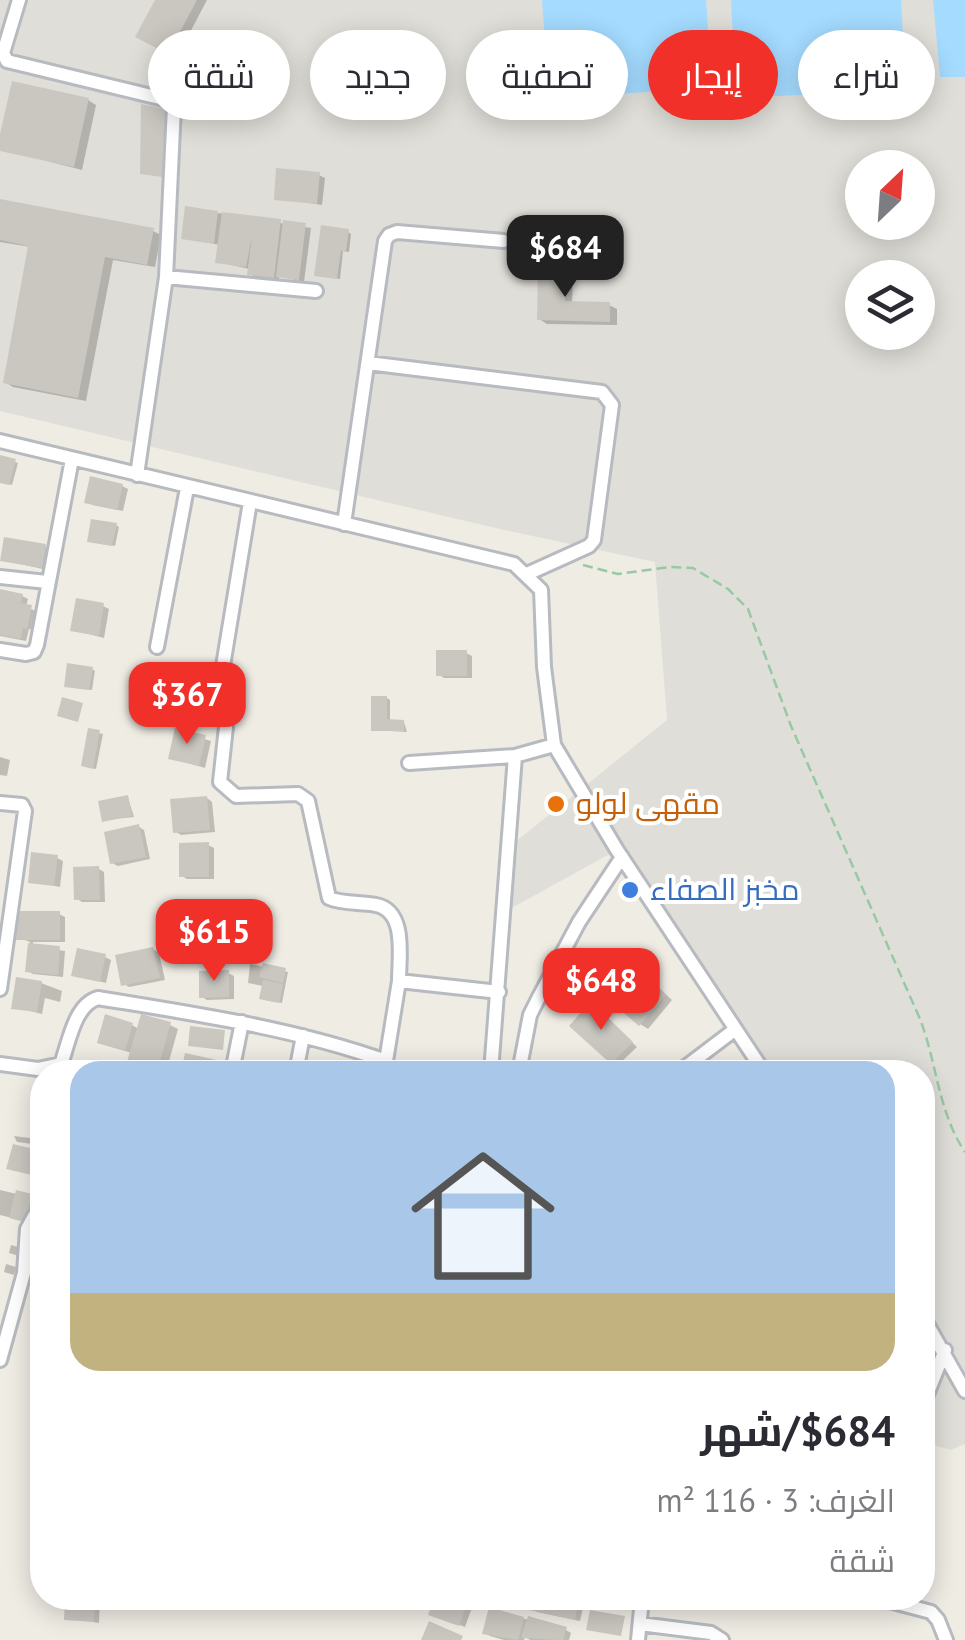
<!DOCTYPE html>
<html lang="ar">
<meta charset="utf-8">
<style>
body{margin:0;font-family:"PT Sans",Cairo,sans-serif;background:#f2f2f3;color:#2b2b33;direction:rtl;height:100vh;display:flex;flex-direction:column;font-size:38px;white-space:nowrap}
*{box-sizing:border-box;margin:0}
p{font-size:32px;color:#7c7c81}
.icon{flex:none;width:55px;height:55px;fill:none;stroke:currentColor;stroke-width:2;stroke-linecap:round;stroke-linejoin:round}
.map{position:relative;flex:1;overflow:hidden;direction:ltr}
.details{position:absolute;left:30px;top:1060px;width:905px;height:550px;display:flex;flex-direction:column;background:#fff;border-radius:40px;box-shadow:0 5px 25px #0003;direction:rtl}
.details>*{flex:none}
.top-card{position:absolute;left:30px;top:30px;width:905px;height:90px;direction:rtl;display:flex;gap:20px}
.needle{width:65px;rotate:25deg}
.fabs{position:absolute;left:845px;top:150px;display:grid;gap:20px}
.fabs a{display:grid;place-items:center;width:90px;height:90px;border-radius:50%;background:#fff;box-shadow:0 5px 25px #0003;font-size:50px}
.price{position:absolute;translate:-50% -85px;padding:0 22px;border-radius:20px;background:#f13129;color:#fff;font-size:32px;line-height:65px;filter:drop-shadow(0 2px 5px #0008)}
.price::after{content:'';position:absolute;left:50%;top:60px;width:30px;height:22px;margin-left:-15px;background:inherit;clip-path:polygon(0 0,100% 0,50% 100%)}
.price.selected{background:#222;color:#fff}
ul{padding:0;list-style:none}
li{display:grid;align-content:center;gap:20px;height:530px;padding:0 40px}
li span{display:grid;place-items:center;height:310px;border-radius:30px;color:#555}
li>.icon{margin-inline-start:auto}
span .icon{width:180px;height:180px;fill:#fffc;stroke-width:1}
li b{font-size:42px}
.chip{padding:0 35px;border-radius:45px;background:#fff;box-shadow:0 5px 25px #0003;font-size:35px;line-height:90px}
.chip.selected{background:#f13129;color:#fff}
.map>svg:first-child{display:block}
.industrial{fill:#e0ded8;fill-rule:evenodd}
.water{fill:#a4dbff}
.shadow{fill:#0003}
.building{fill:#cac7c1}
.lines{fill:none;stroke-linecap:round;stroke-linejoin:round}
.minor-casing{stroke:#b7babf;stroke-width:18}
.path{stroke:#98c9a5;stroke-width:2.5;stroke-dasharray:10 5;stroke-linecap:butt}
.minor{stroke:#fff;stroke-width:12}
.food-dot{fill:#e8710a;stroke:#fff;stroke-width:4}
.shop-dot{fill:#3f7fe0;stroke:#fff;stroke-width:4}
.labels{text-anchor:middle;stroke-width:8;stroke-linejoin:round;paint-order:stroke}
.food-label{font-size:30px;fill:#c56008;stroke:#fff;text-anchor:start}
.shop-label{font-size:30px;fill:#366cbe;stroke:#fff;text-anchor:start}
</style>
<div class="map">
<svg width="965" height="1640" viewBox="0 0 965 1640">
<rect width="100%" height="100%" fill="#efece4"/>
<path class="industrial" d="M0 0H965V1444L951 1450 923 1442 922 1072H764L617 850 508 910 514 843 667 720 655 562 504 530 0 411ZM862 168H918V222H862ZM862 278H918V332H862Z"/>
<path class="water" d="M542 0H706L712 88 549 98Z
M731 0H901L906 90 736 98Z
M933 0H965V77H940Z"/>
<path class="shadow" d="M158 0H207L177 57 138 36Z
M88 100 96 105 82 170 0 149V146Z
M319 175 325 178 322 205 276 198Z
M0 202 153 231 161 235 155 267 113 260 86 401 13 387 5 382 31 247 0 242Z
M218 213 311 228 304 282 279 276V280L255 277 250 274V269L217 262 220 245 183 238Z
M348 232 351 234 349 252 343 251 340 279 320 276Z
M565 270 573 274 572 304 609 305 617 309V325L547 324 539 319Z
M0 458 18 463 12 485 0 482Z
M122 486 128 489 123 511 92 505Z
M116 525 119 527 115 546 93 542Z
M45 546 50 550 47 570 3 560Z
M0 592 22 596 28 599 26 607 36 611 33 630 29 629 26 641 0 636Z
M103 606 109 609 104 638 73 630Z
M466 653 472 656V678H444L438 674Z
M92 669 95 671 92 690 70 687Z
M387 698 390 700V722H404L407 732 374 730Z
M90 731 103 734 96 769 87 767Z
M177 731 211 741 205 768 171 758Z
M0 757 10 760 7 776 0 775Z
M128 798 134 817 104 820Z
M207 798 212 802 215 832 181 835 176 832Z
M139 827 144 830 150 859 118 866 112 863Z
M208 845 214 848V879H187L182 876Z
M57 858 63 861 60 887 30 881Z
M99 869 104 872 105 902H82L77 899Z
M59 914 65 917V942H33V946L65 951 63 977 33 974 28 971 30 942 19 938Z
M153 949 159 953 165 980 129 987 124 984Z
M105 957 111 960 106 983 74 975Z
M250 964 288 972 282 1003 265 1000 263 986 248 983Z
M639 969 672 1000 648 1029 640 1024Z
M228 973 234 976V999L207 1000 202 997Z
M41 983 62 991 60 1002 45 998 42 1014 14 1007Z
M596 1008 637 1047 618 1065 612 1062Z
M132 1025 139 1029 170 1025 178 1029 166 1072H127L132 1053 105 1045Z
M187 1056 216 1062 222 1065 220 1072H183Z
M14 1136 38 1139 40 1145 17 1142Z
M37 1152 42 1154V1174L12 1170Z
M0 1190 34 1198 28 1222 0 1215Z
M11 1245 22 1248 19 1256 9 1253Z
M6 1264 16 1267 14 1275 4 1272Z
M68 1598H100L99 1623 66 1618Z
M437 1598H465L474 1602 465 1627 431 1614Z
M534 1598 579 1600 584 1603 580 1621 537 1612 531 1608Z
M592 1598H620L617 1608 594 1603Z
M491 1610 566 1630 571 1633 569 1640H530L525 1637 524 1640H504L490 1636 485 1633Z"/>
<path class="building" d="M155 0H197L168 54 135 37Z
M12 81 89 98 74 167 0 151V134Z
M141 104 171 110 170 178 140 174Z
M276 168 320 172 317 204 274 200Z
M0 199 154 228 147 265 105 257 78 398 3 383 28 246 0 240Z
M185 206 218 211 214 244 181 239Z
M222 212 281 219 274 278 247 275 252 236 246 267 215 263Z
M283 220 306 223 299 280 276 277Z
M321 225 349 229 346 252 341 251 337 279 314 276Z
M538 267H566L565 301 610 302V322L537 320Z
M0 455 16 459 9 485 0 483Z
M90 476 123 484 117 510 84 503Z
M91 519 117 523 112 546 87 542Z
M4 537 46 544 42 568 0 561Z
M0 589 23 594 21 603 32 605 27 629 23 628 21 639 0 635Z
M76 598 104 603 99 636 70 631Z
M436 650H467V676H436Z
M67 663 93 667 89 690 64 687Z
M371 696H387V719L404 720V731H371Z
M62 697 83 703 78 722 57 716Z
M88 728 100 730 93 769 81 766Z
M175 728 206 735 199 766 168 759Z
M128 795 132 816 102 822 98 801Z
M207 796 210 830 173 833 170 799Z
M139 824 146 857 110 864 104 832Z
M209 842V877H179V843Z
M31 852 58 855 54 886 28 883Z
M99 866 100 900H74L73 867Z
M17 911H60V940H16Z
M28 943 60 946 58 975 25 972Z
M153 947 160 978 121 986 115 955Z
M77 948 106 954 100 982 71 976Z
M631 961 666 995 639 1026 602 994Z
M263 963 286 968 283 983 259 977Z
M229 970V997L199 998V971Z
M16 977 42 981 37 1012 11 1009Z
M263 980 283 984 279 1003 259 999Z
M591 1001 633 1042 611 1064 569 1026Z
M105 1014 133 1023 125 1051 97 1043Z
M141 1014 171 1022 157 1072H124Z
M190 1026 225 1030 223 1050 188 1046Z
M185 1053 217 1060 214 1072H181Z
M13 1144 38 1150 32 1175 6 1169Z
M16 1190 32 1194 25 1222 9 1218Z
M65 1598H95L94 1622 64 1620Z
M434 1598H469L459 1626 428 1615Z
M531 1598H579L575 1620 529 1610Z
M489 1607 524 1617 518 1640 482 1634Z
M590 1610 625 1616 621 1636 586 1630Z
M528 1616 567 1627 563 1640 521 1638Z
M429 1621 463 1636 461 1640H421Z"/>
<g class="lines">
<defs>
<path id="minor" d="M19 0 3 53 7 61 168 100 174 107 166 277 137 475
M166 277 316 291
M368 363 602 392 612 405 594 540 589 546 527 574
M0 441 514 564 541 590 544 667 554 745 617 850 764 1072
M344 524 385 241 389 235 397 232 504 241
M0 577 47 582
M157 647 187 488
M0 650 26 654 34 652 37 645 72 459
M222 672 250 502
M226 727 220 782 236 796 298 794 308 801 329 898C343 904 360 902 376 905 407 911 399 957 399 981
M409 763 515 756
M0 803 22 805 25 811 0 989
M386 1061 399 981 499 992
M0 1064 38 1069 61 1064C69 1043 74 1005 98 998 195 1014 293 1028 386 1061L381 1072
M232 1072 242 1022
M296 1072 303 1036
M491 1072 515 756 554 745
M519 1072 530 1015 539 997 579 922 622 857
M679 1072 733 1031
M922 1315 965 1391
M0 1360 24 1273 27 1229 34 1216 42 1213
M922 1407 945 1350
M878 1598 931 1612 938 1620 946 1640
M640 1624 711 1633 722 1640
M638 1640 642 1598"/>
</defs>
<use href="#minor" class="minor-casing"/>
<path class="path" d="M583 565 618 574 670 567 693 568 728 589 748 609 791 726 920 1019C937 1063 938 1112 965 1152"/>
<use href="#minor" class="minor"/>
</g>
<circle class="food-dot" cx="556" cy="804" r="10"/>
<circle class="shop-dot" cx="630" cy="890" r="10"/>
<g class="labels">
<g class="food-label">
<text x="576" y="814">مقهى لولو</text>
</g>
<g class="shop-label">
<text x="650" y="900">مخبز الصفاء</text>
</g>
</g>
</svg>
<div class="fabs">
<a><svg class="needle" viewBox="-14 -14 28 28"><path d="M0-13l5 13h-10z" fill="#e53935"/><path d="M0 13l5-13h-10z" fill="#7c7c81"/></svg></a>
<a><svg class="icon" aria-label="layers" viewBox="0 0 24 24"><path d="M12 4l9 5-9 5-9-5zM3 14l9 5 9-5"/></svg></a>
</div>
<b class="price selected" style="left:565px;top:300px">$684</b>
<b class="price" style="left:187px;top:747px">$367</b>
<b class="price" style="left:214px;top:984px">$615</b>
<b class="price" style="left:601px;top:1033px">$648</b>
<div class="top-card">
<a class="chip">شراء</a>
<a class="chip selected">إيجار</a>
<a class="chip">تصفية</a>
<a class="chip">جديد</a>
<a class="chip">شقة</a>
</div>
<section class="details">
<ul>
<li><span style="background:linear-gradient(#a9c7e8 75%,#c2b280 0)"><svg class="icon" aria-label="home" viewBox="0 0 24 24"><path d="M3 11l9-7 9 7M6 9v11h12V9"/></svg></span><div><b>$684/شهر</b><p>الغرف: 3 · 116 m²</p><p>شقة</p></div></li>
</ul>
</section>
</div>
